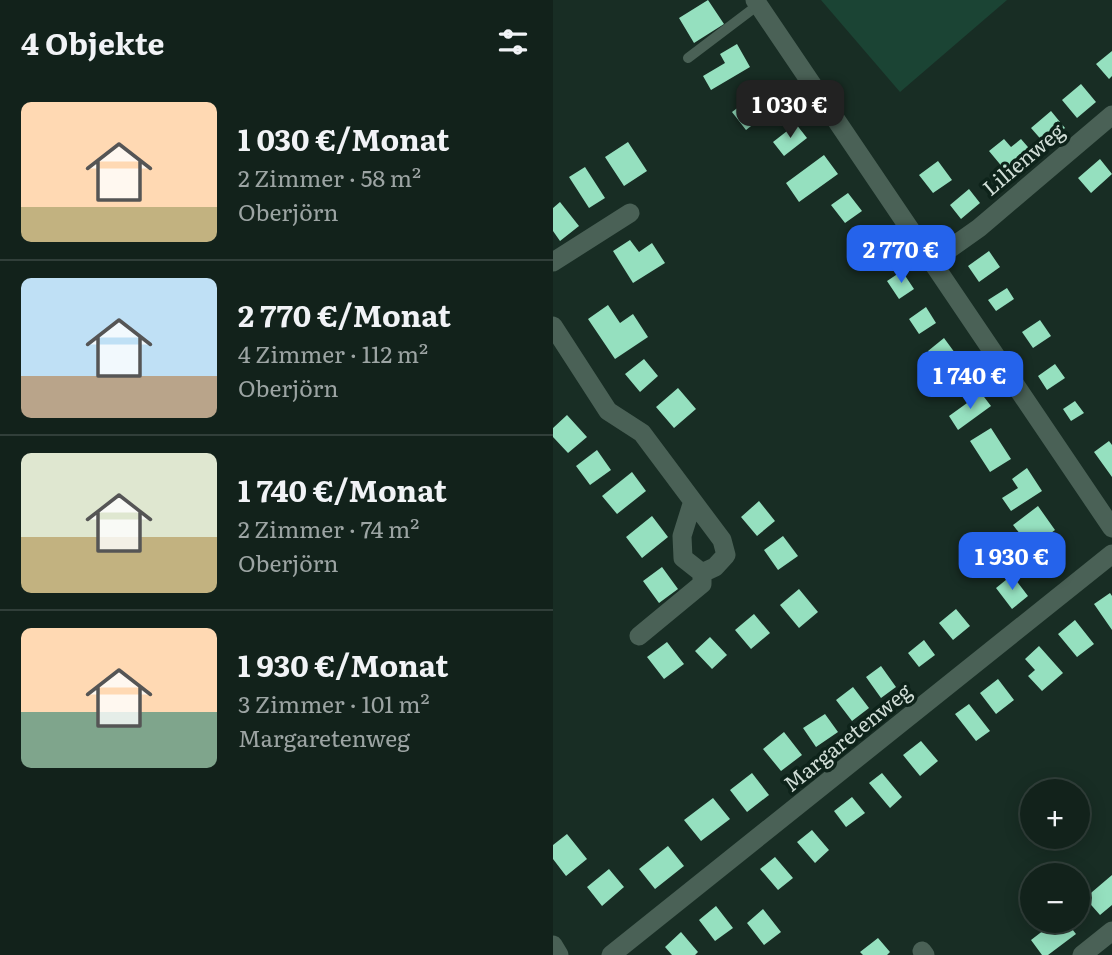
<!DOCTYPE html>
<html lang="de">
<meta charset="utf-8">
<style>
body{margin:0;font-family:Literata,serif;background:#1b2a24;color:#f1f3f6;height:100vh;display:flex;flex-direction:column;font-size:26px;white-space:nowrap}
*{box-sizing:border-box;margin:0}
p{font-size:23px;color:#9ca4a3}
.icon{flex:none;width:38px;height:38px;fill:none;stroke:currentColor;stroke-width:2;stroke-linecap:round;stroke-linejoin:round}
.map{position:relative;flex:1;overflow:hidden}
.panel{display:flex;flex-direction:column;background:#12221b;width:553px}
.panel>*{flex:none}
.buttons{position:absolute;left:467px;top:779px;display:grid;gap:14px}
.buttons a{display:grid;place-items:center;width:70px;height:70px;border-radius:50%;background:#12221b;box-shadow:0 4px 18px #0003,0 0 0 2px #313f3a;font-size:35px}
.price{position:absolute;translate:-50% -60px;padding:0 16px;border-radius:14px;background:#2563eb;color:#fff;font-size:23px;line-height:46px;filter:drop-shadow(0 2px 4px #0008)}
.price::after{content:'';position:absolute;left:50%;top:42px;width:21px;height:16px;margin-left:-10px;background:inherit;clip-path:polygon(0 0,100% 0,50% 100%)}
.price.on{background:#222;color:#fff}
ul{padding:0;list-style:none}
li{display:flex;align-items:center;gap:21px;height:175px;padding:0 21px}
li+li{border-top:2px solid #313f3a}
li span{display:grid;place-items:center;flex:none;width:196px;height:140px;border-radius:10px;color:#555}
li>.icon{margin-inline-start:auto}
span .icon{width:84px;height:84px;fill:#fffc;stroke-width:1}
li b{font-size:30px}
h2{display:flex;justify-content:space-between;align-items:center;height:84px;padding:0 21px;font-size:30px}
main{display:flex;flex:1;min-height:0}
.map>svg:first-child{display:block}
.green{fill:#1b4434}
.building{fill:#95e0bf}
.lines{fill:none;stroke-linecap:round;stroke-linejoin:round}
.service{stroke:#4a6156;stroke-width:10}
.minor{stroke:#4a6156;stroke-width:19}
.labels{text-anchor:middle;stroke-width:7;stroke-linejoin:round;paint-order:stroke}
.street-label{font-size:21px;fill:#d0ddd6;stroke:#0e231a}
</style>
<main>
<section class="panel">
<h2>4 Objekte<svg class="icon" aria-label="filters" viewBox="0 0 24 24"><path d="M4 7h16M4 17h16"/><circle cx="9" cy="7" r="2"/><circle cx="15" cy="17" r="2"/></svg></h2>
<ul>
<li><span style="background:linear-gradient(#ffd9b3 75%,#c2b280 0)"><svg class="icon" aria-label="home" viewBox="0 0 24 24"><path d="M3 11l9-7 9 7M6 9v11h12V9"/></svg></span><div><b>1 030 €/Monat</b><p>2 Zimmer · 58 m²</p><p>Oberjörn</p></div></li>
<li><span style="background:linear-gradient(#bfe0f5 70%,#b9a48a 0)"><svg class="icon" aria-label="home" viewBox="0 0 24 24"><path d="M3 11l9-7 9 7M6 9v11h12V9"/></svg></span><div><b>2 770 €/Monat</b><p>4 Zimmer · 112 m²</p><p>Oberjörn</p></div></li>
<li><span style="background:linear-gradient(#dfe7d0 60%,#c2b280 0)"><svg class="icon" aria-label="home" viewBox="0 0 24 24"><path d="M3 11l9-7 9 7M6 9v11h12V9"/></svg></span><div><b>1 740 €/Monat</b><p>2 Zimmer · 74 m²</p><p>Oberjörn</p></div></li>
<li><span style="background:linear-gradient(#ffd9b3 60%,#7fa58c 0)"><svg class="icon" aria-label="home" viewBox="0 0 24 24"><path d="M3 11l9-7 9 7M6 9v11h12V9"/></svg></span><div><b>1 930 €/Monat</b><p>3 Zimmer · 101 m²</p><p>Margaretenweg</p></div></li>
</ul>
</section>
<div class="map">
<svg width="559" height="955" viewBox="0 0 559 955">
<rect width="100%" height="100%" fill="#182d24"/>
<path class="green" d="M268 0H454L347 92Z"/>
<path class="building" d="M155 0 171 24 141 43 126 18Z
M184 44 197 67 158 90 150 76 172 63 167 54Z
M559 51V76L556 79 543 64Z
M528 84 543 102 524 118 509 100Z
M203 94 217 111 193 130 179 112Z
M498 111 512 128 492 144 478 128Z
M243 124 254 138 231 156 220 142Z
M451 139 458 147 468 139 481 154 456 175 436 151Z
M75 142 94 171 71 186 52 157Z
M271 155 285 174 246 202 233 183Z
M547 159 559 174 538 193 525 178Z
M385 161 399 180 380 193 366 175Z
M32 167 52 198 36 208 16 177Z
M416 189 427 203 408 219 397 205Z
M295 193 309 211 292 223 278 205Z
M7 202 26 226 7 241 0 231V208Z
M323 233 336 251 318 264 305 247Z
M77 240 86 252 99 243 112 263 80 283 60 251Z
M436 251 447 267 426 282 415 266Z
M349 271 361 289 346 299 334 281Z
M454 288 461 299 443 311 435 300Z
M55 305 67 323 80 314 95 337 62 359 35 319Z
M373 307 383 323 366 334 356 319Z
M487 320 498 336 480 348 469 332Z
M391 338 402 353 385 365 375 351Z
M91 359 105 376 87 392 72 374Z
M502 364 512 378 494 390 485 376Z
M411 368 420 380 399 395 390 383Z
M125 388 143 409 121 428 103 407Z
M428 393 438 406 405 430 396 416Z
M522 401 531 413 518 421 510 409Z
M14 415 34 437 15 453 0 437V428Z
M438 428 458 459 437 472 417 441Z
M556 441 559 445V477L541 452Z
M44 450 58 470 37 485 23 466Z
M474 468 489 491 458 511 449 498 465 488 459 479Z
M79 472 93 491 64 514 49 496Z
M206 501 222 521 204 536 188 517Z
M485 506 502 530 478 548 460 525Z
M99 516 115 537 89 558 73 537Z
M230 536 245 556 225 570 211 550Z
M109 567 125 589 106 603 90 581Z
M459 575 475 596 459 609 443 588Z
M246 589 265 612 246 628 227 605Z
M557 593 559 596V630L541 604Z
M403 609 417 626 400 640 386 623Z
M201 614 217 633 198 649 182 630Z
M522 620 541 644 524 657 505 634Z
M157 637 174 655 159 669 142 651Z
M371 640 382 655 366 667 355 653Z
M114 642 131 664 111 679 94 657Z
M486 646 510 673 489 691 475 676 482 670 472 659Z
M328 666 343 687 328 698 313 677Z
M445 679 461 700 443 714 427 693Z
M300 687 316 708 299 721 283 700Z
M416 704 437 731 423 741 402 714Z
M272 714 285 732 263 747 250 728Z
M231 732 249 755 228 771 210 749Z
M368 741 385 761 367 776 350 755Z
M199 773 216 795 194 812 177 790Z
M329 773 349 797 337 808 316 783Z
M299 797 312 813 293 827 281 811Z
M160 798 177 819 148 841 131 820Z
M259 830 276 850 262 863 244 842Z
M14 834 34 859 13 876 0 859V845Z
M115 846 131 866 102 889 86 869Z
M222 857 240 878 225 890 207 869Z
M56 869 71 887 49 906 34 887Z
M559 875V905L547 915 532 898Z
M163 906 180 928 162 941 146 920Z
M210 909 228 932 211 945 194 923Z
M504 920H512L523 934 495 955H489L478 940Z
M128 932 145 952 142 955H119L112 947Z
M325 938 337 952 334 955H310L307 952Z"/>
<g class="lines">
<path class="service" d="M135 58 205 5"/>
<path class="minor" d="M202 0 559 528
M0 262 77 213
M378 262 426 228 559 115
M0 326 55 411 89 433 169 540 173 555 162 567 149 573 130 558 129 536 139 504
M86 636 149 584V573
M0 945 6 955
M369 951 372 955
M58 955 559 554
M529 955 559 931"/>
</g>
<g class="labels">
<g class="street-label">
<text transform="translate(471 160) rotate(-40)" y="7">Lilienweg</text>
<text transform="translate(295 738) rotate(-39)" y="7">Margaretenweg</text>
</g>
</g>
</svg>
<div class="buttons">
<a>+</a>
<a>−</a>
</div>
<b class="price on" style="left:237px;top:140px">1 030 €</b>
<b class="price" style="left:348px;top:285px">2 770 €</b>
<b class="price" style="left:417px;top:411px">1 740 €</b>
<b class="price" style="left:459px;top:592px">1 930 €</b>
</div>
</main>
